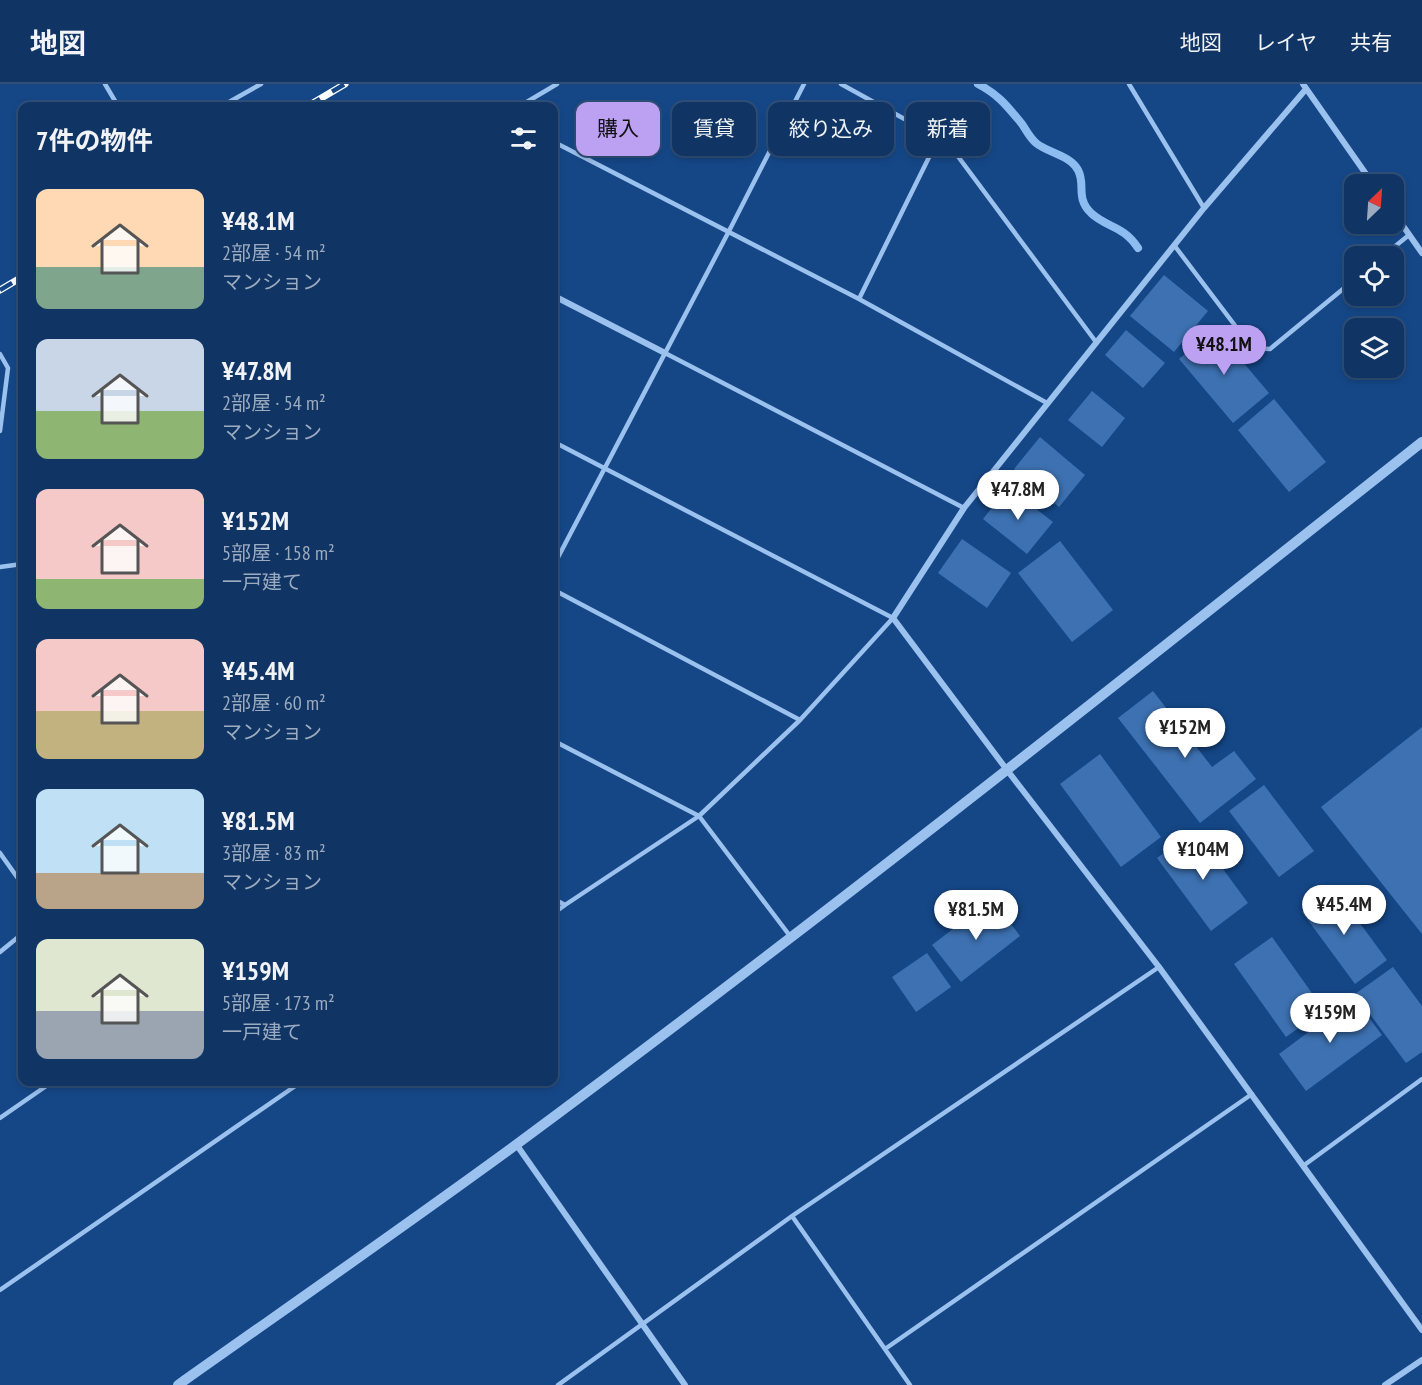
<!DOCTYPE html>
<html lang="ja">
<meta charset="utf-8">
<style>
body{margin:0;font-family:"PT Sans Narrow","Noto Sans JP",sans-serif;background:#1e406e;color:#f1f3f6;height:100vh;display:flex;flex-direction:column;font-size:22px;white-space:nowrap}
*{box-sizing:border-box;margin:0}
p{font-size:20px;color:#9cabbf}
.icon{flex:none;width:33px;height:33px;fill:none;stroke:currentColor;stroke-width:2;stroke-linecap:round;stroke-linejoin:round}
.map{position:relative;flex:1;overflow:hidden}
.side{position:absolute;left:18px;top:18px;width:540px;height:984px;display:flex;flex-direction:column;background:#103565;border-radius:12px;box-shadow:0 3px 9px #0003,0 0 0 2px #305079}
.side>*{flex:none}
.top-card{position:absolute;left:576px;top:18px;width:570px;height:54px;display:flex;gap:12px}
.needle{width:39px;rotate:25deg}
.controls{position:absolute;left:1344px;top:90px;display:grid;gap:12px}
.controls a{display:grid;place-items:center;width:60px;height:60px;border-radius:12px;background:#103565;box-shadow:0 3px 9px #0003,0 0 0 2px #305079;font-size:30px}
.price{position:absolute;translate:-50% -51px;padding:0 14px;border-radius:21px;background:#fff;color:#222;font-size:20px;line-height:39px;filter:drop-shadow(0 2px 3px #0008)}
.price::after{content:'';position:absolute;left:50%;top:36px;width:18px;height:14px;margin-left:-9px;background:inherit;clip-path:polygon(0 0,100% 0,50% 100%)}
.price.active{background:#bca0f2;color:#111}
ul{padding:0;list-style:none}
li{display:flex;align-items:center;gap:18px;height:150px;padding:0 18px}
li span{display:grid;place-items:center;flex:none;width:168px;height:120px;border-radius:12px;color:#555}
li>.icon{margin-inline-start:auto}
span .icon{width:72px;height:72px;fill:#fffc;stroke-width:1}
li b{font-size:26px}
h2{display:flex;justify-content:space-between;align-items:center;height:72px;padding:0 18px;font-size:26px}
.tag{padding:0 21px;border-radius:12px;background:#103565;box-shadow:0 3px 9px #0003,0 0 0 2px #305079;font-size:21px;line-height:54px}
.tag.active{background:#bca0f2;color:#111}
header{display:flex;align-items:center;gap:36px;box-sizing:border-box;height:84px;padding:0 30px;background:#103565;border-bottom:2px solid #305079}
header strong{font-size:28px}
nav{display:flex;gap:33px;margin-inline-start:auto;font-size:21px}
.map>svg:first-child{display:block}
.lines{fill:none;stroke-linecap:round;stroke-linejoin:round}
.stream{stroke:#8dbcf1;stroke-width:8}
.building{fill:#3d71b1}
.service{stroke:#9bc1ee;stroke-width:4.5}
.minor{stroke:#9bc1ee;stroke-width:6}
.tertiary{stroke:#9bc1ee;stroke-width:10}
.rail-casing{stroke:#fff;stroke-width:7}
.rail{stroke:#154787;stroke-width:4.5;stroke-dasharray:14;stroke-linecap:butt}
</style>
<header>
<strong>地図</strong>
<nav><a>地図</a><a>レイヤ</a><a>共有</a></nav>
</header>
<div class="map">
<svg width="1422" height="1301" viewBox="0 0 1422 1301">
<rect width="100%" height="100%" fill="#154787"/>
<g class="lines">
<path class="stream" d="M978 0C999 11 1007 22 1022 40 1026 46 1030 54 1036 59 1048 69 1070 71 1078 86 1086 101 1075 113 1091 129 1107 144 1123 141 1138 164"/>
</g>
<path class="building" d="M1164 191 1208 227 1174 268 1130 232Z
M1215 245 1269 309 1233 339 1179 275Z
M1126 246 1165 279 1143 304 1105 271Z
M1092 307 1125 334 1102 363 1068 336Z
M1274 315 1326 378 1289 408 1238 346Z
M1040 353 1085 391 1059 423 1014 385Z
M1008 403 1053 438 1027 470 983 435Z
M962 455 1011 489 987 524 938 489Z
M1060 457 1113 526 1072 558 1018 489Z
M1153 607 1212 683 1234 667 1256 695 1200 739 1118 634Z
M1422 643V850L1321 723Z
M1100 670 1161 753 1121 783 1060 700Z
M1264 701 1314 767 1279 793 1229 727Z
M1195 747 1248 819 1211 847 1157 774Z
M1334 804 1387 876 1355 900 1302 828Z
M992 815 1020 852 961 898 932 861Z
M1272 853 1324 926 1286 953 1234 880Z
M927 869 951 903 916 928 892 893Z
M1393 883 1422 922V968L1406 979 1355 910Z
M1354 914 1382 951 1306 1007 1279 970Z"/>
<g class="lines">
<path class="service" d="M105 0 118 22
M841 0 948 59 1096 258
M1129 0 1204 124
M222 22 261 0
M520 22 557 0
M554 58 859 215 1047 319
M1174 161 1252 264 1270 265 1354 196
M1383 172 1409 151
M859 215 939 53
M665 269 964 424
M0 270 8 284 0 347
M554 358 893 534 800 636 699 732 565 821 554 815
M554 481 728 149 804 0
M0 483 22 480
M554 506 800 636
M554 657 699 732 790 852
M0 769 22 800
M554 829 565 821
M0 868 22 850
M0 1034 52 998
M1303 1082 1422 995
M792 1132 910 1301
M0 1206 301 998
M885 1265 1252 1010
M558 1301 792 1132 1159 883"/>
<path class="minor" d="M1303 0 1373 100
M1306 5 1204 124 964 424 893 534 1007 686 1159 883 1422 1246
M1394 129 1422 169
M554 212 665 269
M516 1060 685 1301
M1385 1301 1422 1276"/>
<path class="tertiary" d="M178 1301C291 1221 405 1142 517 1060 824 833 1123 595 1422 358"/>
<defs>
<path id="rail" d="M308 22 345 0
M0 206 22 193"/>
</defs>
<use href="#rail" class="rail-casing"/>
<use href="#rail" class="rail"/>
</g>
</svg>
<div class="controls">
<a><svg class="needle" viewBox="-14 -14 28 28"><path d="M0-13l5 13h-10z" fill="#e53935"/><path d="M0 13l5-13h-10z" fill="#9cabbf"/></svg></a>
<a><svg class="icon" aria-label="locate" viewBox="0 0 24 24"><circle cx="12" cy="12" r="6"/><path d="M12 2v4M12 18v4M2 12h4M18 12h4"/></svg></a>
<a><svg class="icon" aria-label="layers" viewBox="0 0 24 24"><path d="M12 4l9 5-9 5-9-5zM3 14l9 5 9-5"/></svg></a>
</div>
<b class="price active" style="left:1224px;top:292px">¥48.1M</b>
<b class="price" style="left:1018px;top:437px">¥47.8M</b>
<b class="price" style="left:1185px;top:675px">¥152M</b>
<b class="price" style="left:1203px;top:797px">¥104M</b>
<b class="price" style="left:1344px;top:852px">¥45.4M</b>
<b class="price" style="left:976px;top:857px">¥81.5M</b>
<b class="price" style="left:1330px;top:960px">¥159M</b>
<div class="top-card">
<a class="tag active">購入</a>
<a class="tag">賃貸</a>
<a class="tag">絞り込み</a>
<a class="tag">新着</a>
</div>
<section class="side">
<h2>7件の物件<svg class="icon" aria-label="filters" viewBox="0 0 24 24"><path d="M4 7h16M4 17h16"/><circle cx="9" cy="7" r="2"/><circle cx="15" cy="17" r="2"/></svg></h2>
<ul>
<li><span style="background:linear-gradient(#ffd9b3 65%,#7fa58c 0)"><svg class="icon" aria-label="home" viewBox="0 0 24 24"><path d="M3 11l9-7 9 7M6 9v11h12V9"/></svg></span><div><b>¥48.1M</b><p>2部屋 · 54 m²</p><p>マンション</p></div></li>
<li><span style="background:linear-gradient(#c9d6e8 60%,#8fb573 0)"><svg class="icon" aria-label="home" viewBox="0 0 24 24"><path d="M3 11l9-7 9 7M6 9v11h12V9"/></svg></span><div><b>¥47.8M</b><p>2部屋 · 54 m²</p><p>マンション</p></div></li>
<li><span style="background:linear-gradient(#f6c9c9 75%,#8fb573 0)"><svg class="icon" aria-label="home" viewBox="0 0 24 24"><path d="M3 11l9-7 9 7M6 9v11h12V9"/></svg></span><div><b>¥152M</b><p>5部屋 · 158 m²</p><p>一戸建て</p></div></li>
<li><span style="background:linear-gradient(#f6c9c9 60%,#c2b280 0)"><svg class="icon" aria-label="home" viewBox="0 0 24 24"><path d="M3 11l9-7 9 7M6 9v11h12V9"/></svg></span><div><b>¥45.4M</b><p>2部屋 · 60 m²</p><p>マンション</p></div></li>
<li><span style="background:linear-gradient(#bfe0f5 70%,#b9a48a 0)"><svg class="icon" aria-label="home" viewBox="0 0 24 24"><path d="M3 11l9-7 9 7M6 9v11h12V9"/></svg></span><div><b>¥81.5M</b><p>3部屋 · 83 m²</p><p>マンション</p></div></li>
<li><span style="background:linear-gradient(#dfe7d0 60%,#9aa5b1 0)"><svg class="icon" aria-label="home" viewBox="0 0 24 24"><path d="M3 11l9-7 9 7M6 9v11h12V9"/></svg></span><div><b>¥159M</b><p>5部屋 · 173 m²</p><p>一戸建て</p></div></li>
</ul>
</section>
</div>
